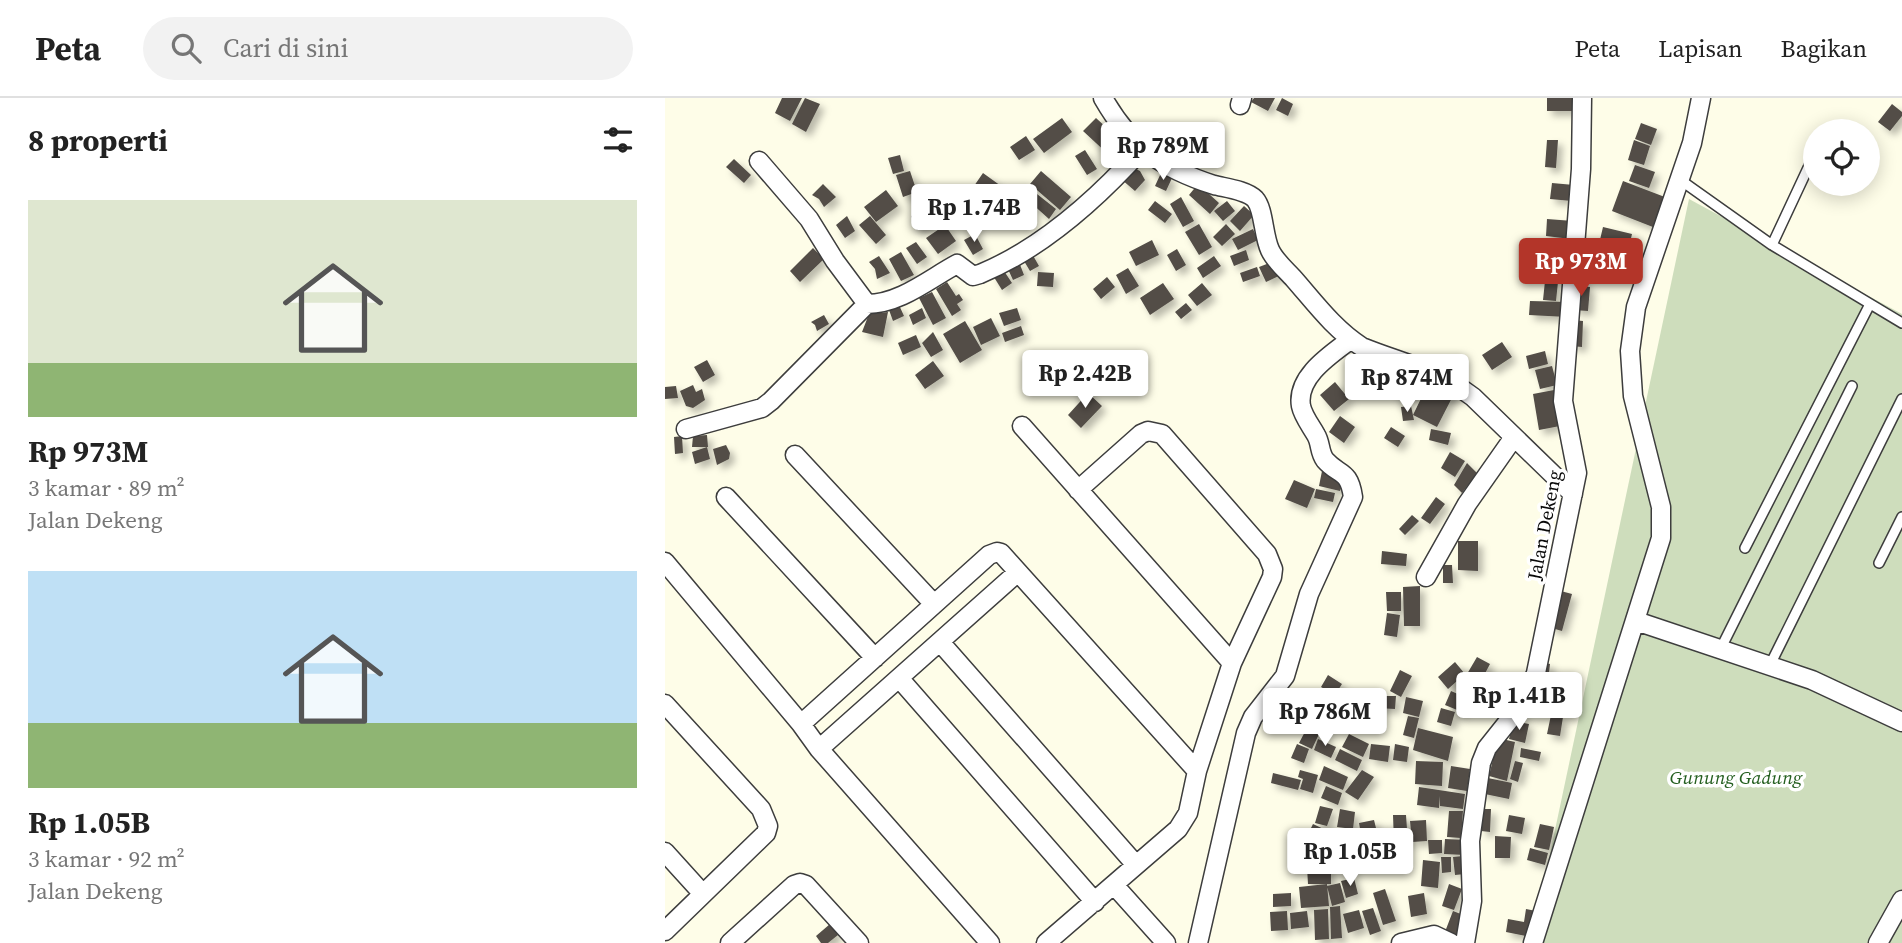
<!DOCTYPE html>
<html lang="id">
<meta charset="utf-8">
<style>
body{margin:0;font-family:"Source Serif 4",serif;background:#f2f2f2;color:#222;height:100vh;display:flex;flex-direction:column;font-size:26px;white-space:nowrap}
*{box-sizing:border-box;margin:0}
p{font-size:23px;color:#767676}
.icon{flex:none;width:38px;height:38px;fill:none;stroke:currentColor;stroke-width:2;stroke-linecap:round;stroke-linejoin:round}
.map{position:relative;flex:1;overflow:hidden}
.side{display:flex;flex-direction:column;background:#fff;width:665px}
.side>*{flex:none}
.controls{position:absolute;left:1138px;top:21px;display:grid;gap:14px}
.controls a{display:grid;place-items:center;width:77px;height:77px;border-radius:50%;background:#fff;box-shadow:0 4px 18px #0003;font-size:35px}
.price{position:absolute;translate:-50% -60px;padding:0 16px;border-radius:7px;background:#fff;color:#222;font-size:23px;line-height:46px;filter:drop-shadow(0 2px 4px #0008)}
.price::after{content:'';position:absolute;left:50%;top:42px;width:21px;height:16px;margin-left:-10px;background:inherit;clip-path:polygon(0 0,100% 0,50% 100%)}
.price.on{background:#b33529;color:#fff}
ul{padding:0;list-style:none}
li{display:grid;align-content:center;gap:14px;height:371px;padding:0 28px}
li span{display:grid;place-items:center;height:217px;border-radius:0px;color:#555}
li>.icon{margin-inline-start:auto}
span .icon{width:126px;height:126px;fill:#fffc;stroke-width:1}
li b{font-size:30px}
h2{display:flex;justify-content:space-between;align-items:center;height:84px;padding:0 28px;font-size:30px}
header{display:flex;align-items:center;gap:42px;box-sizing:border-box;height:98px;padding:0 35px;background:#fff;border-bottom:2px solid #e0e0e0}
header strong{font-size:33px}
nav{display:flex;gap:38px;margin-inline-start:auto;font-size:24px}
.search{width:490px;height:63px;background:#f2f2f2;display:flex;align-items:center;gap:18px;box-sizing:border-box;padding:0 24px;border-radius:38px;color:#767676;font-size:26px}
main{display:flex;flex:1;min-height:0}
.map>svg:first-child{display:block}
.cemetery{fill:#ceddbc}
.building{fill:#524d47;filter:url(#shadow)}
.lines{fill:none;stroke-linecap:round;stroke-linejoin:round}
.lane-casing{stroke:#3d3d3d;stroke-width:12}
.street-casing{stroke:#3d3d3d;stroke-width:21}
.lane{stroke:#fff;stroke-width:9}
.street{stroke:#fff;stroke-width:18}
.labels{text-anchor:middle;stroke-width:7;stroke-linejoin:round;paint-order:stroke}
.street-label{font-size:19px;fill:#0a0a0a;stroke:#fff}
.park-label{font-size:19px;font-style:italic;fill:#235e1e;stroke:#fff}
</style>
<header>
<strong>Peta</strong>
<div class="search"><svg class="icon" aria-label="search" viewBox="0 0 24 24"><circle cx="10" cy="10" r="6"/><path d="M15 15l6 6"/></svg>Cari di sini</div>
<nav><a>Peta</a><a>Lapisan</a><a>Bagikan</a></nav>
</header>
<main>
<section class="side">
<h2>8 properti<svg class="icon" aria-label="filters" viewBox="0 0 24 24"><path d="M4 7h16M4 17h16"/><circle cx="9" cy="7" r="2"/><circle cx="15" cy="17" r="2"/></svg></h2>
<ul>
<li><span style="background:linear-gradient(#dfe7d0 75%,#8fb573 0)"><svg class="icon" aria-label="home" viewBox="0 0 24 24"><path d="M3 11l9-7 9 7M6 9v11h12V9"/></svg></span><div><b>Rp 973M</b><p>3 kamar · 89 m²</p><p>Jalan Dekeng</p></div></li>
<li><span style="background:linear-gradient(#bfe0f5 70%,#8fb573 0)"><svg class="icon" aria-label="home" viewBox="0 0 24 24"><path d="M3 11l9-7 9 7M6 9v11h12V9"/></svg></span><div><b>Rp 1.05B</b><p>3 kamar · 92 m²</p><p>Jalan Dekeng</p></div></li>
</ul>
</section>
<div class="map">
<svg width="1237" height="845" viewBox="0 0 1237 845">
<defs>
<filter id="shadow"><feDropShadow dx="5" dy="5" stdDeviation="3.5" flood-color="#0004"/></filter>
</defs>
<rect width="100%" height="100%" fill="#fefde8"/>
<path class="cemetery" d="M1024 101 1237 216V845H866Z"/>
<path class="building" d="M117 0H137L125 23 110 15Z
M140 0 155 6 141 34 127 26Z
M589 0H610L603 13 586 4Z
M617 0 628 6 623 18 611 12Z
M882 0H908V13H882Z
M1227 6 1237 14V18L1225 33 1213 24Z
M397 20 407 34 379 55 368 41Z
M431 20 456 43 444 57 418 33Z
M976 25 992 31 986 47 970 41Z
M518 27 533 38 519 56 505 44Z
M361 38 370 52 354 62 345 49Z
M882 42H893L891 70 880 69Z
M969 42 985 48 979 67 963 62Z
M420 52 432 71 422 77 410 58Z
M235 57 239 73 228 76 223 60Z
M69 61 86 77 79 85 61 69Z
M970 67 990 74 984 90 964 83Z
M467 69 475 73 480 82 470 93 456 81Z
M245 73 252 94 238 99 231 77Z
M376 73 406 99 395 112 365 86Z
M318 75 336 88 328 100 309 88Z
M496 75 507 80 501 93 490 88Z
M958 83 1005 101 993 131 947 113Z
M887 85 909 87 907 103 885 101Z
M158 86 171 99 159 109 154 101 147 97Z
M533 86 554 105 545 116 524 97Z
M297 90 302 106 290 110 285 94Z
M221 92 233 108 211 124 199 109Z
M372 96 391 111 384 121 365 104Z
M516 99 529 123 518 129 505 106Z
M490 103 507 116 500 125 483 112Z
M562 103 570 113 558 123 549 113Z
M579 108 589 117 575 133 565 123Z
M262 112 268 126 252 132 246 118Z
M182 118 190 133 180 140 171 127Z
M205 118 221 137 211 146 194 127Z
M882 121 908 123 906 141 881 138Z
M534 126 547 149 534 157 520 134Z
M561 126 570 136 557 148 548 139Z
M280 127 291 143 273 156 261 140Z
M938 129 967 136 959 170 930 163Z
M588 131 593 142 573 152 567 141Z
M310 136 318 151 308 157 299 142Z
M891 141 904 143 901 162 888 160Z
M487 142 494 157 471 168 464 154Z
M251 144 262 159 252 166 241 150Z
M148 150 159 161 135 184 125 173Z
M512 151 521 167 511 173 502 157Z
M581 152 584 162 569 168 565 158Z
M236 154 249 177 236 183 224 161Z
M366 154 374 168 365 173 356 158Z
M214 158 225 175 212 181 210 171 204 164Z
M549 158 556 168 538 180 532 170Z
M354 164 359 177 348 182 342 169Z
M607 164 618 176 601 184 594 169Z
M592 169 595 178 578 184 575 175Z
M337 170 347 185 337 192 327 176Z
M463 170 474 188 461 196 451 177Z
M373 174 389 175 388 189 372 188Z
M442 179 450 189 436 201 428 191Z
M880 183 893 184 891 203 878 202Z
M282 184 291 198 294 196 298 202 292 206 296 212 287 218 271 191Z
M498 185 509 201 485 217 475 200Z
M537 185 547 197 532 208 523 197Z
M910 187 925 189 923 213 908 212Z
M267 194 281 220 268 227 254 200Z
M865 203 903 204 902 219 864 217Z
M521 205 527 212 516 221 510 214Z
M234 207 239 218 228 223 224 212Z
M257 210 261 220 248 227 244 217Z
M352 210 356 222 339 228 334 215Z
M223 214 218 239 197 234 204 216Z
M159 217 164 226 152 233 150 227 146 224Z
M326 220 335 238 316 247 308 229Z
M907 222 918 223 917 249 906 248Z
M300 223 317 252 295 265 278 236Z
M356 228 359 237 340 244 337 235Z
M268 234 278 252 266 259 257 245Z
M251 237 256 249 238 257 233 245Z
M837 244 847 259 827 272 817 257Z
M880 253 883 266 864 271 861 258Z
M42 262 50 277 38 284 29 269Z
M268 263 279 278 260 291 250 277Z
M887 268 892 287 875 291 870 272Z
M731 274 756 281 750 299 725 291Z
M765 282 790 294 772 329 748 317Z
M670 284 684 301 669 313 655 297Z
M28 287 31 294 37 291 40 302 28 310 21 308 15 293Z
M11 288 13 300 0 301V289Z
M889 292 895 328 874 332 868 296Z
M423 295 437 308 416 330 403 317Z
M746 308 749 322 738 323 736 309Z
M675 318 690 329 679 345 664 334Z
M726 329 740 338 733 349 719 340Z
M766 331 786 335 783 347 764 342Z
M42 337 43 349H27L28 338Z
M17 338 18 355 10 356 9 339Z
M61 347 65 355 64 361 52 367 48 351Z
M42 349 45 361 30 366 27 354Z
M785 354 800 363 790 379 776 370Z
M802 365 812 375 797 395 789 387Z
M657 373 679 379 675 393 654 388Z
M629 382 650 391 642 410 620 401Z
M651 391 670 395 668 404 649 400Z
M771 399 780 406 765 426 756 420Z
M747 417 754 423 740 437 734 431Z
M793 443H813V473L793 472Z
M717 453 742 456 741 468 716 466Z
M778 467H787L788 485H778Z
M755 488V528H739L738 489Z
M892 492 907 496 897 533 883 529Z
M721 494H736V513H722Z
M722 515 735 517 732 539 719 537Z
M812 559 825 566 816 583 802 576Z
M790 564 800 576 783 591 773 579Z
M877 564 885 566 884 575 889 577 886 595 873 593Z
M735 572 747 578 736 599 725 593Z
M663 577 677 586 670 597 656 589Z
M799 578 813 585 806 599 792 592Z
M892 578 907 581 903 602 888 599Z
M786 593 802 600 797 614 780 607Z
M712 598H731L730 611 711 610Z
M741 599 758 603 754 619 738 615Z
M776 610 790 614 786 628 772 624Z
M886 617 898 619 895 638 882 636Z
M743 618 754 620 749 640 738 637Z
M848 623 864 626 860 645 844 641Z
M642 630 654 636 647 651 634 645Z
M753 630 788 639 783 663 748 652Z
M684 636 704 646 698 659 677 649Z
M833 640 850 644 842 683 824 678Z
M653 641 671 649 666 660 649 652Z
M632 646 644 651 639 665 626 660Z
M706 646 725 648 723 664 704 661Z
M730 646 744 649 742 664 728 662Z
M856 650 876 654 874 663 855 659Z
M675 651 697 662 692 673 670 662Z
M751 663 778 664 777 688 750 686Z
M850 663 858 665 853 684 845 681Z
M659 668 683 679 678 692 654 682Z
M786 668 805 671 802 693 783 690Z
M635 672 653 677 648 695 635 691 638 681 633 679Z
M697 672 709 679 693 702 680 694Z
M608 675 636 682 633 692 606 685Z
M818 679 847 685 844 701 815 695Z
M661 688 677 695 673 707 656 700Z
M754 689 800 696 798 711 775 708V698L774 710 752 707Z
M655 708 668 711 662 728 650 725Z
M675 711 690 714 688 731 672 729Z
M818 711H826L825 734 816 733Z
M784 713H798L796 740 782 739Z
M728 717H741L743 745H729Z
M844 717 860 720 857 736 841 733Z
M709 722 712 734 696 737 694 725Z
M761 722 762 743 747 744 745 723Z
M648 726 663 733 658 743 643 736Z
M875 726 889 729 884 752 869 749Z
M712 736 716 755 701 758 697 739Z
M830 738 846 739 845 760H830Z
M780 741 801 742 800 757 779 756Z
M763 742H777V755L764 756Z
M865 750 883 755 880 767 862 762Z
M658 755V767H642V756Z
M798 758 800 776 790 777 788 759Z
M776 759H786V774L777 775Z
M758 762 775 764 773 790 756 788Z
M642 769H666V786H643Z
M689 780 693 796 681 800 676 783Z
M675 785 680 804 667 808 662 788Z
M662 786 664 808 636 810 634 789Z
M784 786 797 791 789 812 777 808Z
M720 791 731 823 718 827 708 795Z
M626 795V808L608 809V796Z
M759 795 762 816 746 819 743 798Z
M675 808 677 840 666 841 665 809Z
M708 810 716 833 705 837 697 813Z
M663 811 664 841 650 842 649 812Z
M861 811 871 813 866 839 841 834 843 821 859 824Z
M694 812 699 830 683 835 678 816Z
M622 813 623 832 606 833 605 814Z
M642 813 644 829 626 831 625 815Z
M788 813 801 818 791 844 778 839Z
M165 826 173 837 163 845H156L151 838Z"/>
<g class="lines">
<defs>
<path id="lane" d="M1171 33H1172
M1014 81 1107 147 1237 225
M1107 147 1150 55
M1080 450 1205 206
M1214 465 1237 419
M1056 550 1187 288
M1105 567 1237 301"/>
<path id="street" d="M438 0C466 49 496 70 549 87 561 90 581 92 590 101 599 111 598 137 605 152 610 163 621 172 629 181 650 205 669 231 697 249 739 266 771 271 808 299L908 396
M575 7 577 0
M94 63 144 121 170 163 202 206
M357 328 567 565
M21 331 97 310 106 303 202 206C235 206 264 181 292 166L308 178 315 176C378 150 432 101 477 51
M130 357 268 505
M61 399 210 560
M0 464 136 626 154 651 325 845
M761 479 802 406 849 339
M971 523 1147 582 1237 624
M275 544 471 767
M234 580 430 804
M0 606 96 711 103 728 101 735 0 833
M136 626 324 457 332 454 336 455 532 673
M154 651 353 474
M0 754 38 796
M449 787 501 845
M65 845 129 787 135 785 141 787 194 845
M381 845 513 731 523 715 532 673 567 565 607 479 608 471 602 456 497 336 483 333 476 336 413 392
M533 845 581 635 588 619 620 578 644 496 688 399C684 371 674 378 660 362 654 354 656 345 651 337 646 328 638 318 636 308 631 279 665 257 685 242
M736 845 769 837 786 845
M800 845 807 803 805 743 816 665 822 650 861 601 871 575 912 375 898 303 916 71 917 0
M868 845 996 440V409L968 298 965 253 971 209 1027 45 1036 0
M1213 845 1237 802"/>
</defs>
<use href="#lane" class="lane-casing"/>
<use href="#street" class="street-casing"/>
<use href="#lane" class="lane"/>
<use href="#street" class="street"/>
</g>
<g class="labels">
<g class="street-label">
<text transform="translate(879 427) rotate(-79)" y="7">Jalan Dekeng</text>
</g>
<g class="park-label">
<text x="1071" y="686">Gunung Gadung</text>
</g>
</g>
</svg>
<div class="controls">
<a><svg class="icon" aria-label="locate" viewBox="0 0 24 24"><circle cx="12" cy="12" r="6"/><path d="M12 2v4M12 18v4M2 12h4M18 12h4"/></svg></a>
</div>
<b class="price" style="left:498px;top:84px">Rp 789M</b>
<b class="price" style="left:309px;top:146px">Rp 1.74B</b>
<b class="price on" style="left:916px;top:200px">Rp 973M</b>
<b class="price" style="left:420px;top:312px">Rp 2.42B</b>
<b class="price" style="left:742px;top:316px">Rp 874M</b>
<b class="price" style="left:854px;top:634px">Rp 1.41B</b>
<b class="price" style="left:660px;top:650px">Rp 786M</b>
<b class="price" style="left:685px;top:790px">Rp 1.05B</b>
</div>
</main>
